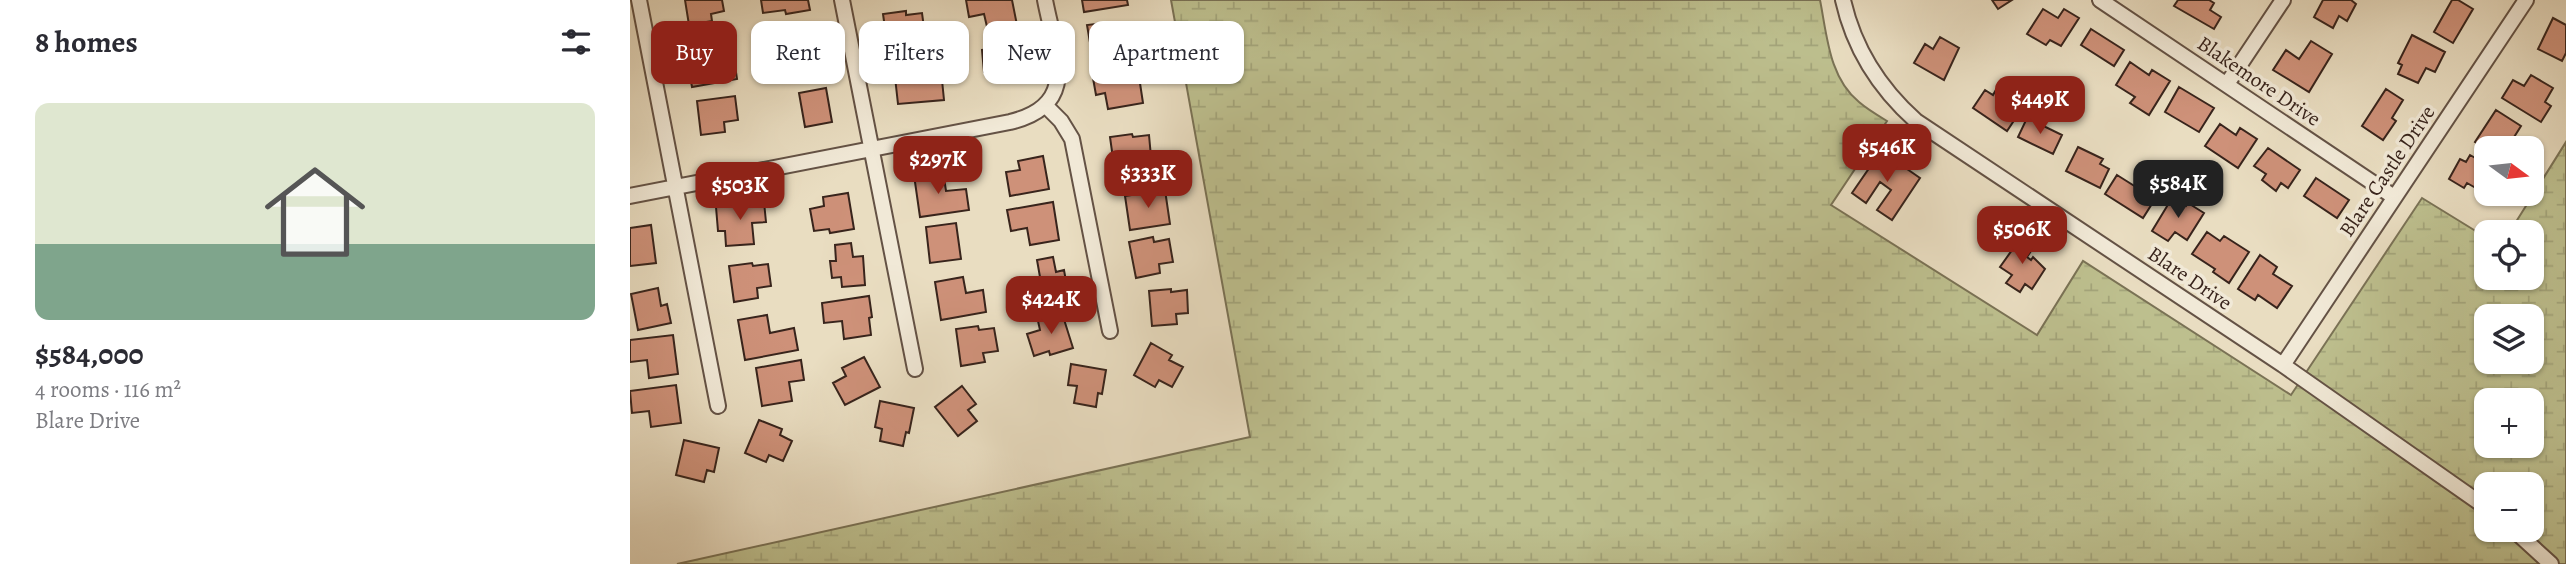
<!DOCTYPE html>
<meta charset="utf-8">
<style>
body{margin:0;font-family:Alegreya,serif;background:#f2f2f3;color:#2b2b33;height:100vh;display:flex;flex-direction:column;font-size:26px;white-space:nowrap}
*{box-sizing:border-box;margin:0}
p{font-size:23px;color:#7c7c81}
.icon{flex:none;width:38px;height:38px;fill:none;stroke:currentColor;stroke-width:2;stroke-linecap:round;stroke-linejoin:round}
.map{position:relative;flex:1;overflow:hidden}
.sheet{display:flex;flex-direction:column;background:#fff;width:630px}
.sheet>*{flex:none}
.banner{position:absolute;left:21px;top:21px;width:665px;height:63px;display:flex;gap:14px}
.needle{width:46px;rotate:105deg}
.tools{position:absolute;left:1844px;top:136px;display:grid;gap:14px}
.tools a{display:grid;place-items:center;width:70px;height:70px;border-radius:14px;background:#fff;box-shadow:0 2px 5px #0004;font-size:35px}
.price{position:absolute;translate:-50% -60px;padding:0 16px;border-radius:14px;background:#8f2418;color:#fff;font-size:23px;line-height:46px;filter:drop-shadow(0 2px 4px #0008)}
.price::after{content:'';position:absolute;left:50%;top:42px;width:21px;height:16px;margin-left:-10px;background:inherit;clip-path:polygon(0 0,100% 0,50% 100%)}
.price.on{background:#222;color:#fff}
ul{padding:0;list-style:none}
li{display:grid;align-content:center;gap:14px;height:371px;padding:0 35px}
li span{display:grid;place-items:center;height:217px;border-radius:14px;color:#555}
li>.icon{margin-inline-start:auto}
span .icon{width:126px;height:126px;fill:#fffc;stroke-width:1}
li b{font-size:30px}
h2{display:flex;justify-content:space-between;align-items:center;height:84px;padding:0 35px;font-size:30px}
.tag{padding:0 24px;border-radius:14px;background:#fff;box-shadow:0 2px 5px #0004;font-size:24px;line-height:63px}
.tag.on{background:#8f2418;color:#fff}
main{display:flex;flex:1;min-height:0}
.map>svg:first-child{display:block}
.wetland{fill:url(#wetland-marsh);stroke:#7a7255;stroke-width:2;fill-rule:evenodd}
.building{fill:#ce9179;stroke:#38241c;stroke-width:2}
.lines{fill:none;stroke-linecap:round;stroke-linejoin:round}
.street-casing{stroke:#645245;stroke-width:18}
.street{stroke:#f1e9d7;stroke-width:14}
.labels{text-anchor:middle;stroke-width:7;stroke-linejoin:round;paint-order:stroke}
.street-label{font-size:21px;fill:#38241c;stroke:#f1e9d7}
</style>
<main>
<section class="sheet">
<h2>8 homes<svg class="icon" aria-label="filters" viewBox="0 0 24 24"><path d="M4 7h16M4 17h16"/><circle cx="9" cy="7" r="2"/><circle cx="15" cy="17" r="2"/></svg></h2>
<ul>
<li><span style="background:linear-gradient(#dfe7d0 65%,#7fa58c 0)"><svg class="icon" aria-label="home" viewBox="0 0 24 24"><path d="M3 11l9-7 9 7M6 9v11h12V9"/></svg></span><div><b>$584,000</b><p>4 rooms · 116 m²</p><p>Blare Drive</p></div></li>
</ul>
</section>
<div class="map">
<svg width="1936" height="564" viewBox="0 0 1936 564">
<defs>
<pattern id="wetland-marsh" width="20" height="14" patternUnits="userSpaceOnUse" patternTransform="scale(1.75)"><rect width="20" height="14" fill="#bdbf8e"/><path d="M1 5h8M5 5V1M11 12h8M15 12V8" fill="none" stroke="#a3a47a"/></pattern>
</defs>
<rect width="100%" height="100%" fill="#e9ddc1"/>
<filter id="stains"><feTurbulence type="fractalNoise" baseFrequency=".00286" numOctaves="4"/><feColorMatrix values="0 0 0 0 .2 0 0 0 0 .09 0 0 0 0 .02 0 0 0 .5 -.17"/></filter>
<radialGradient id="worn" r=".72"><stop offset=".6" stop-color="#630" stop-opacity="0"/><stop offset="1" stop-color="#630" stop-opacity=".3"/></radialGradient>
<path class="wetland" d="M541 0H1190C1197 35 1199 78 1229 102 1237 109 1247 115 1257 121L1201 205 1407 335 1453 261 1661 395 1792 198 1857 238V278H1902V233H1879L1936 142V564H47L620 437ZM1857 317H1902V362H1857ZM1857 401H1902V446H1857ZM1857 485H1902V530H1857Z"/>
<path class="building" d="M55 0H92L94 11 81 14 82 21 59 25Z
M131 0H178L180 10 156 14 155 10 133 13Z
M336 0H382L387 25 358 31 354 14 339 17Z
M452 0H497L498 5 454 12Z
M1362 0H1382L1368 9Z
M1548 0H1579L1584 3 1580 10 1591 17 1584 29 1544 6Z
M1693 0H1721L1726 4 1717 21 1709 16 1703 28 1684 17Z
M1822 0H1828L1843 9 1823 43 1804 32Z
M1413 9 1428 18 1434 9 1449 18 1431 46 1420 40 1416 45 1397 34Z
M276 11V15L292 13 295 35 281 37 282 46 258 49 253 14Z
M1923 18 1936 25V53L1932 61 1908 49Z
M481 22 482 25 497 23 499 36 504 35 507 53 463 60 457 25Z
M175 28 177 41 185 40 191 68 161 74 156 47 160 46 157 32Z
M1461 29 1494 50 1484 66 1451 45Z
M1782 35 1815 52 1805 72 1796 68 1788 83 1768 74 1772 65 1768 63Z
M1310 37 1329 48 1314 80 1284 63 1295 44 1303 49Z
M392 40 395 76 372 78V71L354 72 352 50 365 49V42Z
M1681 41 1702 54 1679 92 1643 70 1656 50 1669 59Z
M84 43 87 62 104 59 107 79 62 87 55 48Z
M1500 62 1519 75 1522 70 1540 81 1519 115 1500 103 1505 97 1486 85Z
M292 66 294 82 312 80 314 100 268 104 264 68Z
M508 70 513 103 478 109 475 93 466 95 463 78Z
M1901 75 1923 88 1915 102 1921 106 1911 122 1872 98 1883 80 1894 86Z
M1549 87 1584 108 1569 132 1535 112Z
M196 88 202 122 175 127 169 93Z
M1367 88 1381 98 1377 104 1389 113 1377 131 1343 108 1355 90 1363 95Z
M1756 89 1773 100 1762 118 1766 121 1753 140 1732 126Z
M105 96 108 120 94 122 95 132 71 135 67 101Z
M1866 110 1891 126 1881 142 1884 144 1881 149 1857 150 1845 142Z
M1397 118 1432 135 1423 154 1388 137Z
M1590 124 1606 135 1610 128 1627 139 1608 168 1575 146Z
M502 134 503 137 519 135 521 157 507 159 509 170 485 173 480 137Z
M1448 147 1473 159 1470 164 1479 169 1470 188 1436 171Z
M1638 148 1670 170 1658 188 1651 183 1646 191 1632 180 1636 174 1624 166Z
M1251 151 1290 178 1262 220 1247 210 1261 190 1250 182 1236 203 1222 193Z
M1840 155 1854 163 1851 167 1857 171V181L1851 191 1837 183 1834 188 1819 179 1830 159 1836 162Z
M413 156 419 189 380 196 376 172 390 170 388 161Z
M313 171 316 191 336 189 339 210 290 217 284 175Z
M1487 175 1525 199 1513 218 1475 194Z
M1686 178 1719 200 1707 218 1674 196Z
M535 190 540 224 500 230 495 196Z
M218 193 224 229 200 233 199 229 184 231 180 209 194 206 193 197Z
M1542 198 1556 206 1558 203 1574 213 1557 240 1545 232 1538 241 1522 231Z
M134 202 136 222 122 223 124 244 96 246 95 231H88L86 207Z
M423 202 429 240 400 245 397 228 381 231 377 210Z
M326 223 331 259 300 263 296 227Z
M21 225 26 263 0 266V228Z
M1577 232 1590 241 1594 236 1619 252 1599 283 1583 272 1585 269 1562 254Z
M1392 236 1405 245 1397 257 1401 260 1403 257 1415 269 1402 289 1395 284 1390 292 1376 283 1382 275 1370 267Z
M523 237 524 242 539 239 543 262 529 264 530 273 506 278 499 242Z
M221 243 223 257 233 256 235 285 212 287 211 277 202 278 200 261H206L205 245Z
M1630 255 1647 267 1643 274 1662 286 1647 308 1628 295 1625 300 1608 289Z
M423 257 426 272 434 270 439 298 414 302 413 294 406 295 403 278 410 277 407 260Z
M122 263 123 266 138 264 141 286 127 288 128 298 104 302 99 266Z
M333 277 336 293 353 290 356 312 311 320 305 282Z
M28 288 31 306 37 304 41 323 8 330 1 294Z
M541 289V292L557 290 558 313 546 314 547 324 522 326 519 291Z
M239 296 242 317 239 318 241 335 214 339 212 321 194 323 192 303Z
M432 313 443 348 420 355 419 351 404 356 397 334 410 330 408 321Z
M137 315 140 333 164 328 168 350 115 360 108 320Z
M348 326 349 330 364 328 368 351 353 353 355 362 331 366 326 329Z
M43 335 48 374 19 378 17 360 0 362V340Z
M521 343 542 355 539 360 553 367 542 387 529 380 525 387 504 375Z
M234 357 250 387 215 405 203 383 216 376 212 368Z
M171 360 174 380 159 382 162 401 132 406 126 368Z
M441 364 476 370 472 394 468 393 466 407 444 403 447 386 438 385Z
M46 385 51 423 21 427 19 411 2 413 0 391Z
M332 386 346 404 338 410 347 421 328 436 305 407Z
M250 401 284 408 279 433 276 432 273 446 250 441 252 429 245 427Z
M129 420 152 429 150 435 162 441 153 461 139 455 136 462 115 453Z
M54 440 89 448 84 472 77 470 74 482 46 475Z"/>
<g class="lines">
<defs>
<path id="street" d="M9 0 88 406
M212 0 285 369
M1213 0C1224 49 1249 88 1286 121L1653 365 1857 508
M1470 0 1764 197
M1597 84 1653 0
M416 106 431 121 442 139 480 331
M0 196 380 122C451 105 425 53 415 0
M1653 365 1896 0
M1884 530 1921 564"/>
</defs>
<use href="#street" class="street-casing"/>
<use href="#street" class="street"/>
</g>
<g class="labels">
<g class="street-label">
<text transform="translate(1629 81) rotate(34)" y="7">Blakemore Drive</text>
<text transform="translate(1757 171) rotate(-56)" y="7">Blare Castle Drive</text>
<text transform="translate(1560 278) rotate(34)" y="7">Blare Drive</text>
</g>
</g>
<rect width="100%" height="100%" filter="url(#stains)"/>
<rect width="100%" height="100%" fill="url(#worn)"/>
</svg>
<div class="tools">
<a><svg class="needle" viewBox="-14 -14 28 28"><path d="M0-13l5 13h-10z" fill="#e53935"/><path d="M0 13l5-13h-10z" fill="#7c7c81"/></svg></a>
<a><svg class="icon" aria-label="locate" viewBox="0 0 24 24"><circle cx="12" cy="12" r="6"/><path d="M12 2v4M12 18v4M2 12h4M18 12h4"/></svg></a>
<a><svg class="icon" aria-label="layers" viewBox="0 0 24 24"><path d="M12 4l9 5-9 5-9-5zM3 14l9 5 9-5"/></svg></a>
<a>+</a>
<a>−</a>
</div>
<b class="price" style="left:1410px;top:136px">$449K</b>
<b class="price" style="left:1257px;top:184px">$546K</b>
<b class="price" style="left:308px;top:196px">$297K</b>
<b class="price" style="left:518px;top:210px">$333K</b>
<b class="price on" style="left:1548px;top:220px">$584K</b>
<b class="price" style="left:110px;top:222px">$503K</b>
<b class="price" style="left:1392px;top:266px">$506K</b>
<b class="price" style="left:421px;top:336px">$424K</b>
<div class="banner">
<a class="tag on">Buy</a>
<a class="tag">Rent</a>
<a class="tag">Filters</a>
<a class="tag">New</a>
<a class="tag">Apartment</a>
</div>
</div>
</main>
